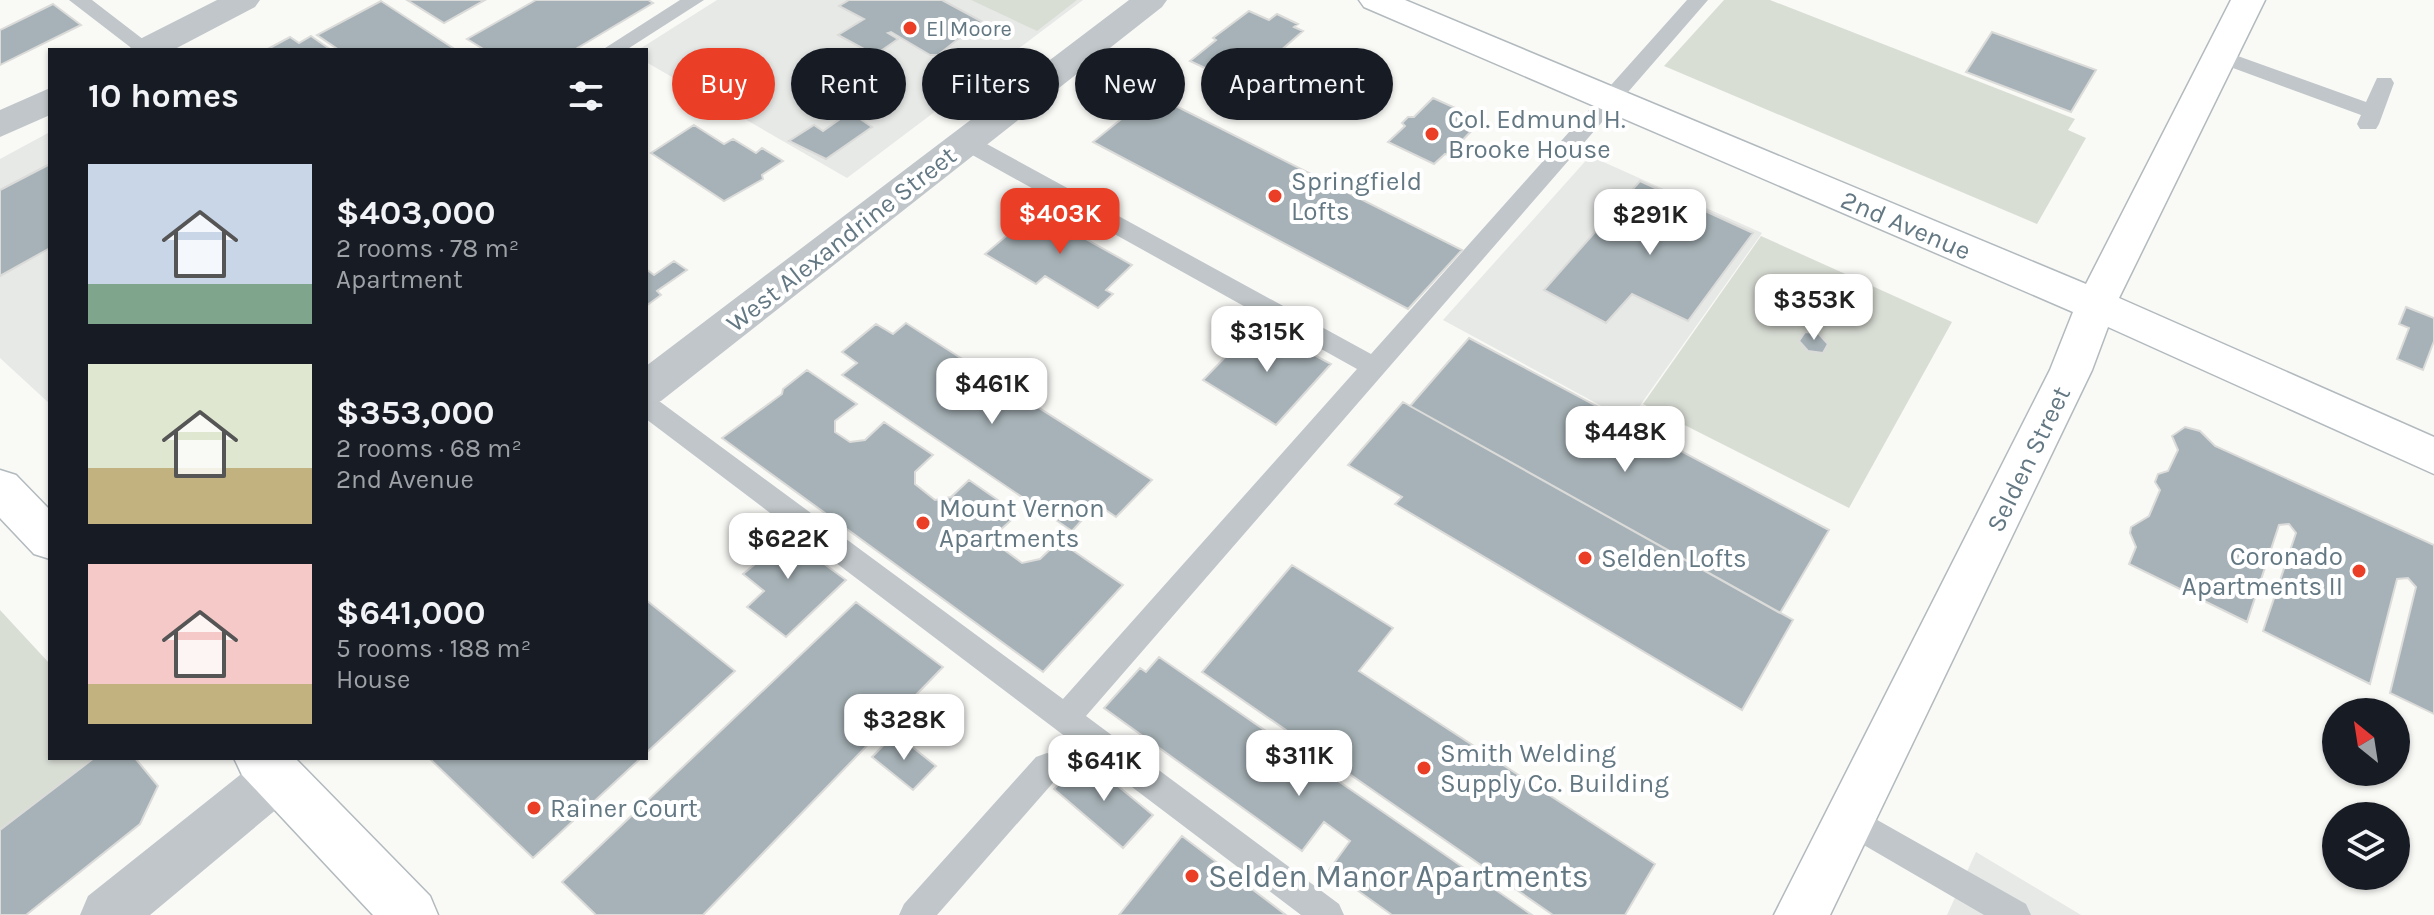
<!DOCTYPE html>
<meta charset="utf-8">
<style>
body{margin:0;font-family:Karla,sans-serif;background:#242831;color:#f1f3f6;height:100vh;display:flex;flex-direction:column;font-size:30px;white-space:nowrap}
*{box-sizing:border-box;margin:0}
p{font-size:26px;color:#9ea1a6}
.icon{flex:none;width:44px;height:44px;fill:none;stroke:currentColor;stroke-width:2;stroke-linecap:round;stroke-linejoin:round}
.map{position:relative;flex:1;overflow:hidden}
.details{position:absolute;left:48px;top:48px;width:600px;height:712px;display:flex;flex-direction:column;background:#171b24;border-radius:0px;box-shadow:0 2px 6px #0004}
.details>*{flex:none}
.guide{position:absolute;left:672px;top:48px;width:760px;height:72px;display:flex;gap:16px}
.needle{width:52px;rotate:330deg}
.buttons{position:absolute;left:2322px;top:698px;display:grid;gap:16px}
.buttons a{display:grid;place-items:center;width:88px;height:88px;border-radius:50%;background:#171b24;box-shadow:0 2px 6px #0004;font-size:40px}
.price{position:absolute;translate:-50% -68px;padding:0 18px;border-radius:16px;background:#fff;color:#222;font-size:26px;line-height:52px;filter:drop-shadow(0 2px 4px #0008)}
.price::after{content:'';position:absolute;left:50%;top:48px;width:24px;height:18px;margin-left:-12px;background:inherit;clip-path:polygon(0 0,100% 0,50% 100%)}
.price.active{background:#ea3e26;color:#fff}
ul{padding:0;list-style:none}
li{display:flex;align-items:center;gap:24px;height:200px;padding:0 40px}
li span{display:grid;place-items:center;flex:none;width:224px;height:160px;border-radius:0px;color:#555}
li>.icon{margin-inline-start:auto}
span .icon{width:96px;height:96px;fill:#fffc;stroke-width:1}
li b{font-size:34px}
h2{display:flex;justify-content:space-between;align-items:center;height:96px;padding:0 40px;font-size:34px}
.pill{padding:0 28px;border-radius:36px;background:#171b24;box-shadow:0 2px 6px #0004;font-size:28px;line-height:72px}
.pill.active{background:#ea3e26;color:#fff}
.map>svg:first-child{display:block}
.built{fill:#e7e9e7}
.green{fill:#d9ded5}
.building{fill:#a6b2b7;stroke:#dbdbd9;stroke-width:2}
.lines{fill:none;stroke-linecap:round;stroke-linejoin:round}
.secondary-casing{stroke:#b2babe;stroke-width:3}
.lane{fill:#c0c6c9;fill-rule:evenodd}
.street{fill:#c0c6c9;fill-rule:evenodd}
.secondary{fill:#fff;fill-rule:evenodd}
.poi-dot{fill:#ea3e26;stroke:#fff;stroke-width:3}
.labels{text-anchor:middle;stroke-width:8;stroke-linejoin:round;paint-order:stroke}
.far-poi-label{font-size:22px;fill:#637883;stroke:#fff;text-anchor:start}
.poi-label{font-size:26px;fill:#637883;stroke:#fff;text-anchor:start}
.street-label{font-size:26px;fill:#637883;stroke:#fff}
.near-poi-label{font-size:32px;fill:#637883;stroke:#fff;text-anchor:start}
</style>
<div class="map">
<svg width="2434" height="915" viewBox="0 0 2434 915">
<rect width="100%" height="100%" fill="#f9f9f6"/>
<path class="built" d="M717 0H1083L847 178 646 62V50H638Z
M50 132V404L0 358V159Z
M1590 156 1762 233 1629 421 1443 320Z
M1976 852 2081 915H1947Z"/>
<path class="green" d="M971 0H1077L1037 31Z
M1724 0H1770L2075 119 2068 130 2086 138 2037 224 1664 66Z
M1761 236 1952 322 1849 508 1643 404Z
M0 610 50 664V758H94L0 829Z"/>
<path class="building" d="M407 0H485L444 23Z
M536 0H648L653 3 574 50H485L467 39Z
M849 0H942L981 21 938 55H930L891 32 888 33 898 39 875 55 838 35 864 19 839 6Z
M381 1 456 50H339L317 35Z
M53 4 81 25 0 65V30Z
M1249 11 1269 20 1277 14 1298 24 1294 27 1303 31 1263 66 1249 59 1226 78 1190 61 1216 40 1213 38Z
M1992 32 2096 70 2071 112 1966 72Z
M311 36 331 50H266L290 37 299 43Z
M1152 94 1462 250 1408 309 1093 142Z
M1337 97 1349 102 1353 110 1344 118H1332L1321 113 1318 107 1326 99Z
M1433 98 1482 120 1448 155 1445 154 1434 164 1388 142 1405 126 1402 123 1408 117H1414Z
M850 112 872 127 826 159 789 141 814 125 823 131Z
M694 125 724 144 733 139 756 153 762 148 783 161 762 175 763 179 724 201 651 153Z
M50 164V248L0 276V190Z
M1640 181 1753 233 1688 321 1632 294 1606 323 1544 290Z
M1044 204 1094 232 1086 239 1132 265 1106 290 1113 294 1098 308 1045 276 1036 284 985 254Z
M674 261 687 270 657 291 661 295 646 306V269L654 275Z
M2406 307 2434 318V341L2423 370 2397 359 2409 328 2399 324Z
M906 323 1152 480 1116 517 1097 504 1072 531 842 375 857 363 842 352 876 324 893 334Z
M1257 324 1331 364 1276 425 1203 380Z
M1805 332 1818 333 1828 344 1823 353 1808 351 1799 341Z
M1469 338 1829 530 1780 613 1410 406Z
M807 370 857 404 835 421V432L850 442 865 440 884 422 933 455 915 472V484L935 500 951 497 969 480 1018 514 997 533 999 546 1022 563 1040 559 1059 541 1123 585 1043 672 722 438 782 394 783 389Z
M1403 402 1793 620 1742 710 1395 504 1402 497 1348 465Z
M2185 427 2200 431 2215 446 2434 545V714L2390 693 2416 587 2408 578 2397 579 2370 684 2263 631 2296 533 2289 524 2279 525 2247 622 2129 564 2136 547 2130 533 2131 527 2149 516 2160 490 2155 482 2158 474 2168 471 2178 450 2172 436Z
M770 524 846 580 786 637 747 607 764 591 743 574 760 560 755 556 762 549 751 541Z
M1292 565 1393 628 1359 671 1655 864 1625 915H1553L1202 672Z
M646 600 735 671 646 753Z
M856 602 943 667 703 915H596L562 882Z
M1159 657 1532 915H1392L1329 870 1350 841 1324 822 1302 851 1104 708 1140 668 1146 672Z
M895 733 936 766 913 790 872 757Z
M94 758H135L158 786 140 824 26 915H0V830Z
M429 758H641L533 858Z
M1084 758 1153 815 1123 848 1054 789Z
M1182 836 1286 915H1119Z"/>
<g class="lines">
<defs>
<path id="secondary" d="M1359 0H1405L2086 284 2231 0H2265L2119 298 2434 437V474L2108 327 2092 370 1830 915H1774L2050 370 2073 312 1364 7Z
M0 470 16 475 50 510V559L34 554 0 518Z
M234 758H295L430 896 438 915H373L242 775Z"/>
</defs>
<use href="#secondary" class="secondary-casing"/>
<path class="lane" d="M69 0H92L157 50H134Z
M680 0H704L626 50H602Z
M1687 0H1708L1086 716 1339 904 1344 915H1301L646 419V395L655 398 1063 699 1357 369 958 147 955 142 958 137H974L1371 354Z
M2221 50 2366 102 2377 78H2391L2394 83 2379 124 2376 129H2360L2357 124 2361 115 2214 61 2211 56 2214 51Z
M1047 753 1058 757 1062 767 1058 777 937 915H899L904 904 1036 757Z
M1849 804 2026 904 2031 915H1984L1838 830 1833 819 1838 808Z"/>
<path class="street" d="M217 0H260L255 7 173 50H129L134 42Z
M1129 0H1167L1162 7 661 401 646 405V366Z
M50 88V115L0 137V110Z
M260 759H296L304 776 296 793 150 915H80L88 896Z"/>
<use href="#secondary" class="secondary"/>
</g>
<g class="poi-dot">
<circle cx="910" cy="28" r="8"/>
<circle cx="1432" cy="134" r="8"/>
<circle cx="1275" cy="196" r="8"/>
<circle cx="923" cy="523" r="8"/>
<circle cx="1585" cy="558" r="8"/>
<circle cx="2359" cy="571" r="8"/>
<circle cx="1424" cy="768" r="8"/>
<circle cx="534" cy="808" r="8"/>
<circle cx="1192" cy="876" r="8"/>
</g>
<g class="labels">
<g class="far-poi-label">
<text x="926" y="36">El Moore</text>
</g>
<g class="poi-label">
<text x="1448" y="128">Col. Edmund H.<tspan x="1448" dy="30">Brooke House</tspan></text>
<text x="1291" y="190">Springfield<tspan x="1291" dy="30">Lofts</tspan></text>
<text x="939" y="517">Mount Vernon<tspan x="939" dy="30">Apartments</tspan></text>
<text x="2343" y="565" text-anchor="end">Coronado<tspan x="2343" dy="30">Apartments II</tspan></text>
<text x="1601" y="567">Selden Lofts</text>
<text x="1440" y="762">Smith Welding<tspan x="1440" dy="30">Supply Co. Building</tspan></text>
<text x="550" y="817">Rainer Court</text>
</g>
<g class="street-label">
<text transform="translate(1906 225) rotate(23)" y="9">2nd Avenue</text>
<text transform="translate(841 239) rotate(-38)" y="9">West Alexandrine Street</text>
<text transform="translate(2028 459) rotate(-64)" y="9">Selden Street</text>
</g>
<g class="near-poi-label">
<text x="1208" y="887">Selden Manor Apartments</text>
</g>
</g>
</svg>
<div class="buttons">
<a><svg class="needle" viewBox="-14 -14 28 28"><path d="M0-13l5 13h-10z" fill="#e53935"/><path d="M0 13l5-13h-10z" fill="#9ea1a6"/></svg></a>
<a><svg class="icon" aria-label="layers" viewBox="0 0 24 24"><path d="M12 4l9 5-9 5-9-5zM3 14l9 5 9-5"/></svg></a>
</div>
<b class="price active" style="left:1060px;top:256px">$403K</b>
<b class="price" style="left:1650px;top:257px">$291K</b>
<b class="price" style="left:1814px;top:342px">$353K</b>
<b class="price" style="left:1267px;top:374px">$315K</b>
<b class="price" style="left:992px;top:426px">$461K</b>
<b class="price" style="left:1625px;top:474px">$448K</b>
<b class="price" style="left:788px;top:581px">$622K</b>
<b class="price" style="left:904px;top:762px">$328K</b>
<b class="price" style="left:1299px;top:798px">$311K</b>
<b class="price" style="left:1104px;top:803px">$641K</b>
<div class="guide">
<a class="pill active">Buy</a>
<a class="pill">Rent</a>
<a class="pill">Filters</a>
<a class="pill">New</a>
<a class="pill">Apartment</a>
</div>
<section class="details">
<h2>10 homes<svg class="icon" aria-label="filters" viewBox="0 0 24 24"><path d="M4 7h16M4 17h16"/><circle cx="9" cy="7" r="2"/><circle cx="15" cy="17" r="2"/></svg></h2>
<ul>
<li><span style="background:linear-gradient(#c9d6e8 75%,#7fa58c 0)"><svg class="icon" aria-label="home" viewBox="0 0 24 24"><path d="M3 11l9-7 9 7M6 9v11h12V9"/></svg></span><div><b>$403,000</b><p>2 rooms · 78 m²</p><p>Apartment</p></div></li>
<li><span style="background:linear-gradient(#dfe7d0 65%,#c2b280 0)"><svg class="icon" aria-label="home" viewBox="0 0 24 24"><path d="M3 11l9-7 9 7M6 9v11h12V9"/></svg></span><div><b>$353,000</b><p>2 rooms · 68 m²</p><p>2nd Avenue</p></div></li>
<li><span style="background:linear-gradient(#f6c9c9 75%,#c2b280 0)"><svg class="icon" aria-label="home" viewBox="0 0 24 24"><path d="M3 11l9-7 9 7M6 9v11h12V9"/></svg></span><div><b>$641,000</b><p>5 rooms · 188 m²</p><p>House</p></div></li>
</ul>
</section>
</div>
